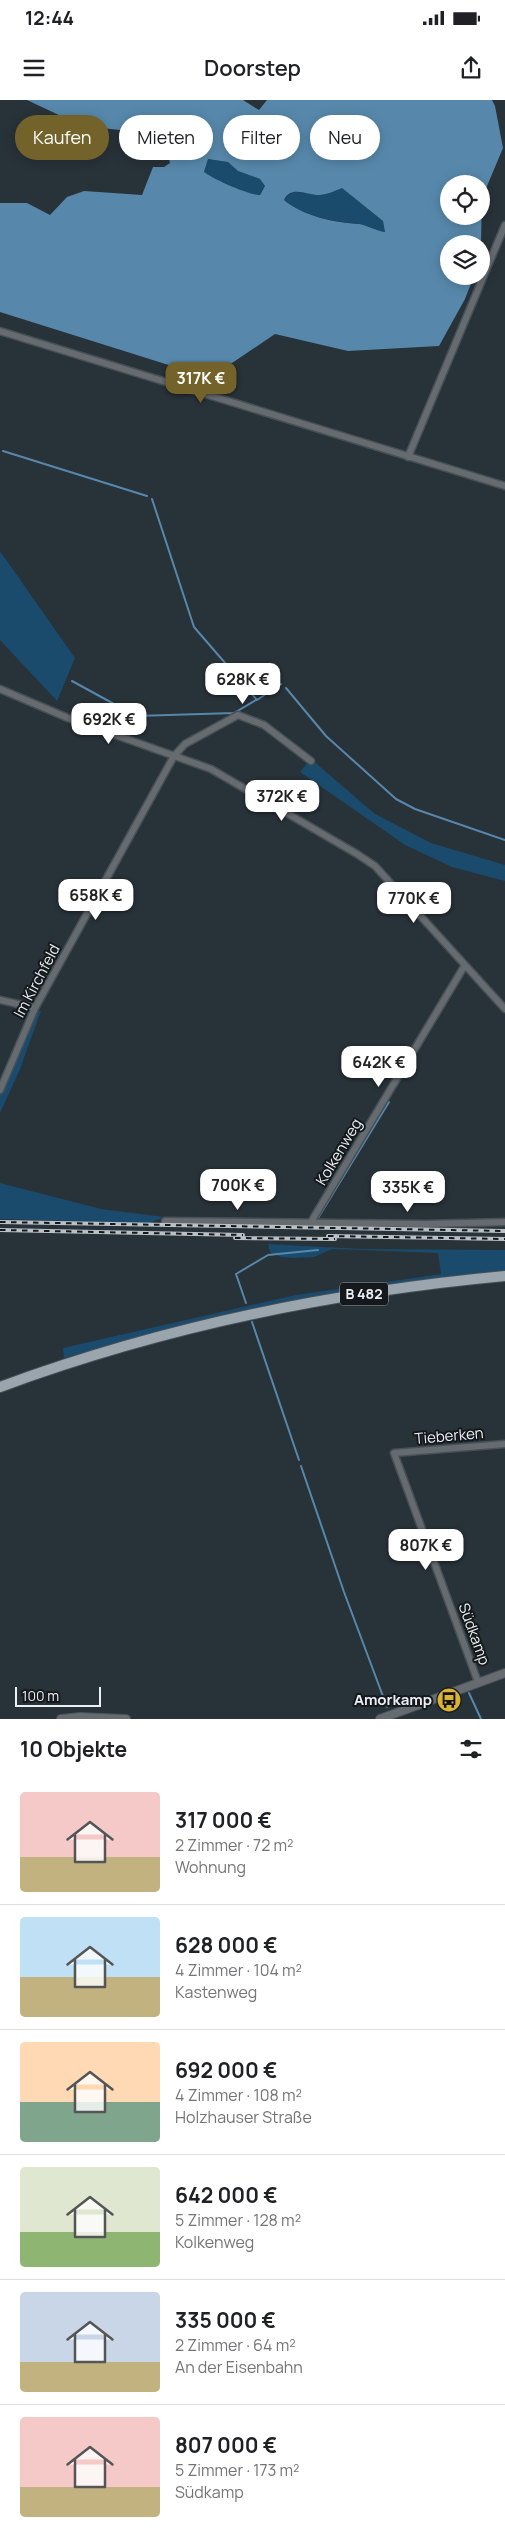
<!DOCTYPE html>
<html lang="de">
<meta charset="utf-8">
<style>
body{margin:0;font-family:Manrope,sans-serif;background:#f6f6f6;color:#202124;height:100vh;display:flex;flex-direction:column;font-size:19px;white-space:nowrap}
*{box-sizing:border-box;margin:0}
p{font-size:16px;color:#757577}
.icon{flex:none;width:28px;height:28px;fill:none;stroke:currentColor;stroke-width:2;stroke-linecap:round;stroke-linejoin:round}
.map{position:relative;height:1619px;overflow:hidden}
.sheet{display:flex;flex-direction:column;background:#fff;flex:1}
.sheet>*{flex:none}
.banner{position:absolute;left:15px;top:15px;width:475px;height:45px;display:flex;gap:10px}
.controls{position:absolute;left:440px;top:75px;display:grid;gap:10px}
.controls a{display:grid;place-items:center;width:50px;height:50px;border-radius:50%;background:#fff;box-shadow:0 2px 12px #0003;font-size:25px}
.scale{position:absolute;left:15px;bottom:12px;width:86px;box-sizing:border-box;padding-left:5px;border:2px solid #eaf0f5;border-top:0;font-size:14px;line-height:18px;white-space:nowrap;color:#eaf0f5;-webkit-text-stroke:4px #15191c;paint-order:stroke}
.price{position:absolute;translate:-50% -42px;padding:0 11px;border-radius:10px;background:#fff;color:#222;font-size:16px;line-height:32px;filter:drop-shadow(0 1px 2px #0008)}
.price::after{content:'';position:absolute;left:50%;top:30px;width:15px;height:11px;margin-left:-8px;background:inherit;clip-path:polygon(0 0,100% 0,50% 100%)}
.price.selected{background:#73632b;color:#fff}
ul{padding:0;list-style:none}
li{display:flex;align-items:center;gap:15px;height:125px;padding:0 20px}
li+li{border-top:1px solid #e0e0e0}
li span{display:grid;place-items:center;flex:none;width:140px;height:100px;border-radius:5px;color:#555}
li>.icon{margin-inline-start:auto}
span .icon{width:60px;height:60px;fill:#fffc;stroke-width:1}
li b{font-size:21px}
h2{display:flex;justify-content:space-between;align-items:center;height:60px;padding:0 20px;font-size:21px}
.tag{padding:0 18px;border-radius:22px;background:#fff;box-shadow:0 2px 12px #0003;font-size:18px;line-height:45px}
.tag.selected{background:#73632b;color:#fff}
.status{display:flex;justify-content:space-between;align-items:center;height:35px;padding:0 25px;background:#fff;direction:ltr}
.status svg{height:14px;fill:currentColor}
header{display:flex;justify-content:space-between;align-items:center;height:65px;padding:0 20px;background:#fff;font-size:22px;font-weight:600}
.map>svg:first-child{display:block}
.green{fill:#1a4b6c}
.water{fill:#5788ab;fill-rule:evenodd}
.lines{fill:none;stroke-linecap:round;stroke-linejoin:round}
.stream{stroke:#5788ab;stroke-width:2}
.minor-casing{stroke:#475057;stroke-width:9}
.tertiary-casing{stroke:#475057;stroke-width:10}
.primary-casing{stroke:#475057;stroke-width:12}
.minor{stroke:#666b6f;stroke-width:6}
.tertiary{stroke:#666b6f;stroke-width:8}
.primary{stroke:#9ba5ad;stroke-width:10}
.rail-casing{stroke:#bac1c6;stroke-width:4}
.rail{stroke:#15191c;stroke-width:2;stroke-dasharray:5.5;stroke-linecap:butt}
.labels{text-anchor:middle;stroke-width:4;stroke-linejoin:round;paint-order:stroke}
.shield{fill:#15191c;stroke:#aab0b4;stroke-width:1}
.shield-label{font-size:14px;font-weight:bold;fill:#eaf0f5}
.street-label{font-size:15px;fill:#eaf0f5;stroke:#15191c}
.poi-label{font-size:15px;font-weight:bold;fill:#eaf0f5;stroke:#15191c;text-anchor:end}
</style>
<div class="status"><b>12:44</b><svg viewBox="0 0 49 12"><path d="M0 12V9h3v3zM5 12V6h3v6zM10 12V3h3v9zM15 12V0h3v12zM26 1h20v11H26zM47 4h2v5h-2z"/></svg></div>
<header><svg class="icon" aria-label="menu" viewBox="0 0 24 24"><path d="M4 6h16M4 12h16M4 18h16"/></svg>Doorstep<svg class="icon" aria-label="share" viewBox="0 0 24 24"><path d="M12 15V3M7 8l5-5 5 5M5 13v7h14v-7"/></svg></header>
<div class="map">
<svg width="505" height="1619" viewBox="0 0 505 1619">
<rect width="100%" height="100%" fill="#283239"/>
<path class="green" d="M208 59 228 62 238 71 260 79 265 86 259 95C251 96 212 78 204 73Z
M342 88 383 121 385 132C378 131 366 125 359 124 335 122 303 116 284 101 291 85 306 95 319 95 327 95 335 91 342 88Z
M0 451 75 558 57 601 0 540Z
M311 659 375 714 431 743 505 765V781L452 767 405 745 300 672Z
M21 906 41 911 20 969 0 1013V980L26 918 27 913Z
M0 1083 101 1109 164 1117 150 1123 0 1119Z
M268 1144 362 1149 505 1150V1172L165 1231 64 1258 63 1248 296 1195 441 1174 438 1153 332 1149 314 1157 293 1158 281 1157 270 1152Z"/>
<path class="water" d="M27 0H243L259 10 267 0H492L495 6 503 48 482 98 481 144H449V176H474L465 199 439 246 348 251 275 234 210 278 0 212V103H27L50 115 67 97 84 91 142 95 153 67H164L170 63 167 51 120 30 82 26ZM208 59 228 62 238 71 260 79 265 86 260 95C251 96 211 78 204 72ZM449 84H481V116H449ZM342 88 383 121 385 132C377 131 366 125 359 124 336 123 302 116 284 100 291 85 306 95 319 95 326 95 335 91 342 88Z"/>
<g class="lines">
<path class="stream" d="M3 351 147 396
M152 399 194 527 257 600 281 584
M72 581 136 616 234 613 256 600
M286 588 326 636 396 699 415 709 505 740
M318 1118 389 1002
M246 1203 236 1174 268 1155 318 1150
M252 1222 299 1360
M301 1366 344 1492 387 1607
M469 1593 481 1619"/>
<defs>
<path id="minor" d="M0 231 505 386
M408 357 505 125
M0 589 68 618 211 669 357 754 375 766 505 909
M0 900 35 908
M0 990 35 908 174 656 185 644 238 615 264 625 311 661
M165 1121 426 1124 505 1122
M311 1122 465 865
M478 1582 394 1353 505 1344"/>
<path id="tertiary" d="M61 1619 80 1617 126 1619
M380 1619 505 1573"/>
<path id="primary" d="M0 1287C162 1227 333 1192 505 1176"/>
</defs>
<use href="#minor" class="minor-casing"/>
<use href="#tertiary" class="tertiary-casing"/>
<use href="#primary" class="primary-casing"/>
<use href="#minor" class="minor"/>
<use href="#tertiary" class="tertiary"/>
<use href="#primary" class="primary"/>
<defs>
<path id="rail" d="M0 1122 505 1131
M0 1130 243 1135
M328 1136 505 1139
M235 1138 335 1139"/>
</defs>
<use href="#rail" class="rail-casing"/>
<use href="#rail" class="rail"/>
</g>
<defs>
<symbol id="bus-disc" viewBox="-11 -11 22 22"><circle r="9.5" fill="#d9b334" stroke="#15191c"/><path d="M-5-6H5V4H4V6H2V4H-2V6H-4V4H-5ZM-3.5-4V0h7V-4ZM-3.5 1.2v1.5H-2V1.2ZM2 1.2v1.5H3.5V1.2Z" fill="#111"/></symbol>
</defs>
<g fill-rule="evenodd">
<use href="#bus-disc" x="435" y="1586" width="28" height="28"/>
</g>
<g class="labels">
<rect class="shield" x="340" y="1182.5" width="48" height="23" rx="4"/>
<g class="shield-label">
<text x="364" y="1199">B 482</text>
</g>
<g class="street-label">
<text transform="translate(37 881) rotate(-62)" y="5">Im Kirchfeld</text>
<text transform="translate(339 1052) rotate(-59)" y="5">Kolkenweg</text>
<text transform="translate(449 1336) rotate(-5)" y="5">Tieberken</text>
<text transform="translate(474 1534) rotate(70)" y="5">Südkamp</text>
</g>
<g class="poi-label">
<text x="432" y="1605">Amorkamp</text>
</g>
</g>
</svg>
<div class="controls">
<a><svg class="icon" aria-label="locate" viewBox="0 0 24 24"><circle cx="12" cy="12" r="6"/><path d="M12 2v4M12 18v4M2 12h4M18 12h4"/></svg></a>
<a><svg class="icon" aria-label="layers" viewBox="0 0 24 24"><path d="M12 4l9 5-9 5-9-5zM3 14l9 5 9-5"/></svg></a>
</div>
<div class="scale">100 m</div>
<b class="price selected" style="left:201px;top:304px">317K €</b>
<b class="price" style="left:243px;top:605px">628K €</b>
<b class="price" style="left:109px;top:645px">692K €</b>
<b class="price" style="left:282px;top:722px">372K €</b>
<b class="price" style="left:96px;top:821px">658K €</b>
<b class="price" style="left:414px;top:824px">770K €</b>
<b class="price" style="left:379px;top:988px">642K €</b>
<b class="price" style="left:238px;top:1111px">700K €</b>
<b class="price" style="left:408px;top:1113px">335K €</b>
<b class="price" style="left:426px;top:1471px">807K €</b>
<div class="banner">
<a class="tag selected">Kaufen</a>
<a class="tag">Mieten</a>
<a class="tag">Filter</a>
<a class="tag">Neu</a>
</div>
</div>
<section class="sheet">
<h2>10 Objekte<svg class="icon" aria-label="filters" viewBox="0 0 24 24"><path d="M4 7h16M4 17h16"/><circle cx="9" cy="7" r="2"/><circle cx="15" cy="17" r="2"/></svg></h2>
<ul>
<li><span style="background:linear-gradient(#f6c9c9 65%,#c2b280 0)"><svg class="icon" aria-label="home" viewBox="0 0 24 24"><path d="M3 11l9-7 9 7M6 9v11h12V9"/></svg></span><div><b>317 000 €</b><p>2 Zimmer · 72 m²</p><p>Wohnung</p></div></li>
<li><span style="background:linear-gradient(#bfe0f5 60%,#c2b280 0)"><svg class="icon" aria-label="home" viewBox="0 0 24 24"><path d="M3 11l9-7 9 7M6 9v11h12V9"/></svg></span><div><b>628 000 €</b><p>4 Zimmer · 104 m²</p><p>Kastenweg</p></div></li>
<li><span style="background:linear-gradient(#ffd9b3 60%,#7fa58c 0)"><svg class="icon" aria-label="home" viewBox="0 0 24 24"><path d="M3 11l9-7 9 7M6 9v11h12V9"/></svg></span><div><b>692 000 €</b><p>4 Zimmer · 108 m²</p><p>Holzhauser Straße</p></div></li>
<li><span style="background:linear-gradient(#dfe7d0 65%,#8fb573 0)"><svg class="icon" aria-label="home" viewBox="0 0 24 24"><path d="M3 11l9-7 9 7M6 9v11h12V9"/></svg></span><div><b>642 000 €</b><p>5 Zimmer · 128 m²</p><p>Kolkenweg</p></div></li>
<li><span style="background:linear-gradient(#c9d6e8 70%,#c2b280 0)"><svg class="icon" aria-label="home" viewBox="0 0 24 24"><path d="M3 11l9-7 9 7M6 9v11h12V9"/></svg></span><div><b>335 000 €</b><p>2 Zimmer · 64 m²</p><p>An der Eisenbahn</p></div></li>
<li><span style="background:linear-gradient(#f6c9c9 70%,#c2b280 0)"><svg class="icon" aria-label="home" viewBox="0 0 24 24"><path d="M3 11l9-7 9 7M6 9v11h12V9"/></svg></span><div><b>807 000 €</b><p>5 Zimmer · 173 m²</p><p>Südkamp</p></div></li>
</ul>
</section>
